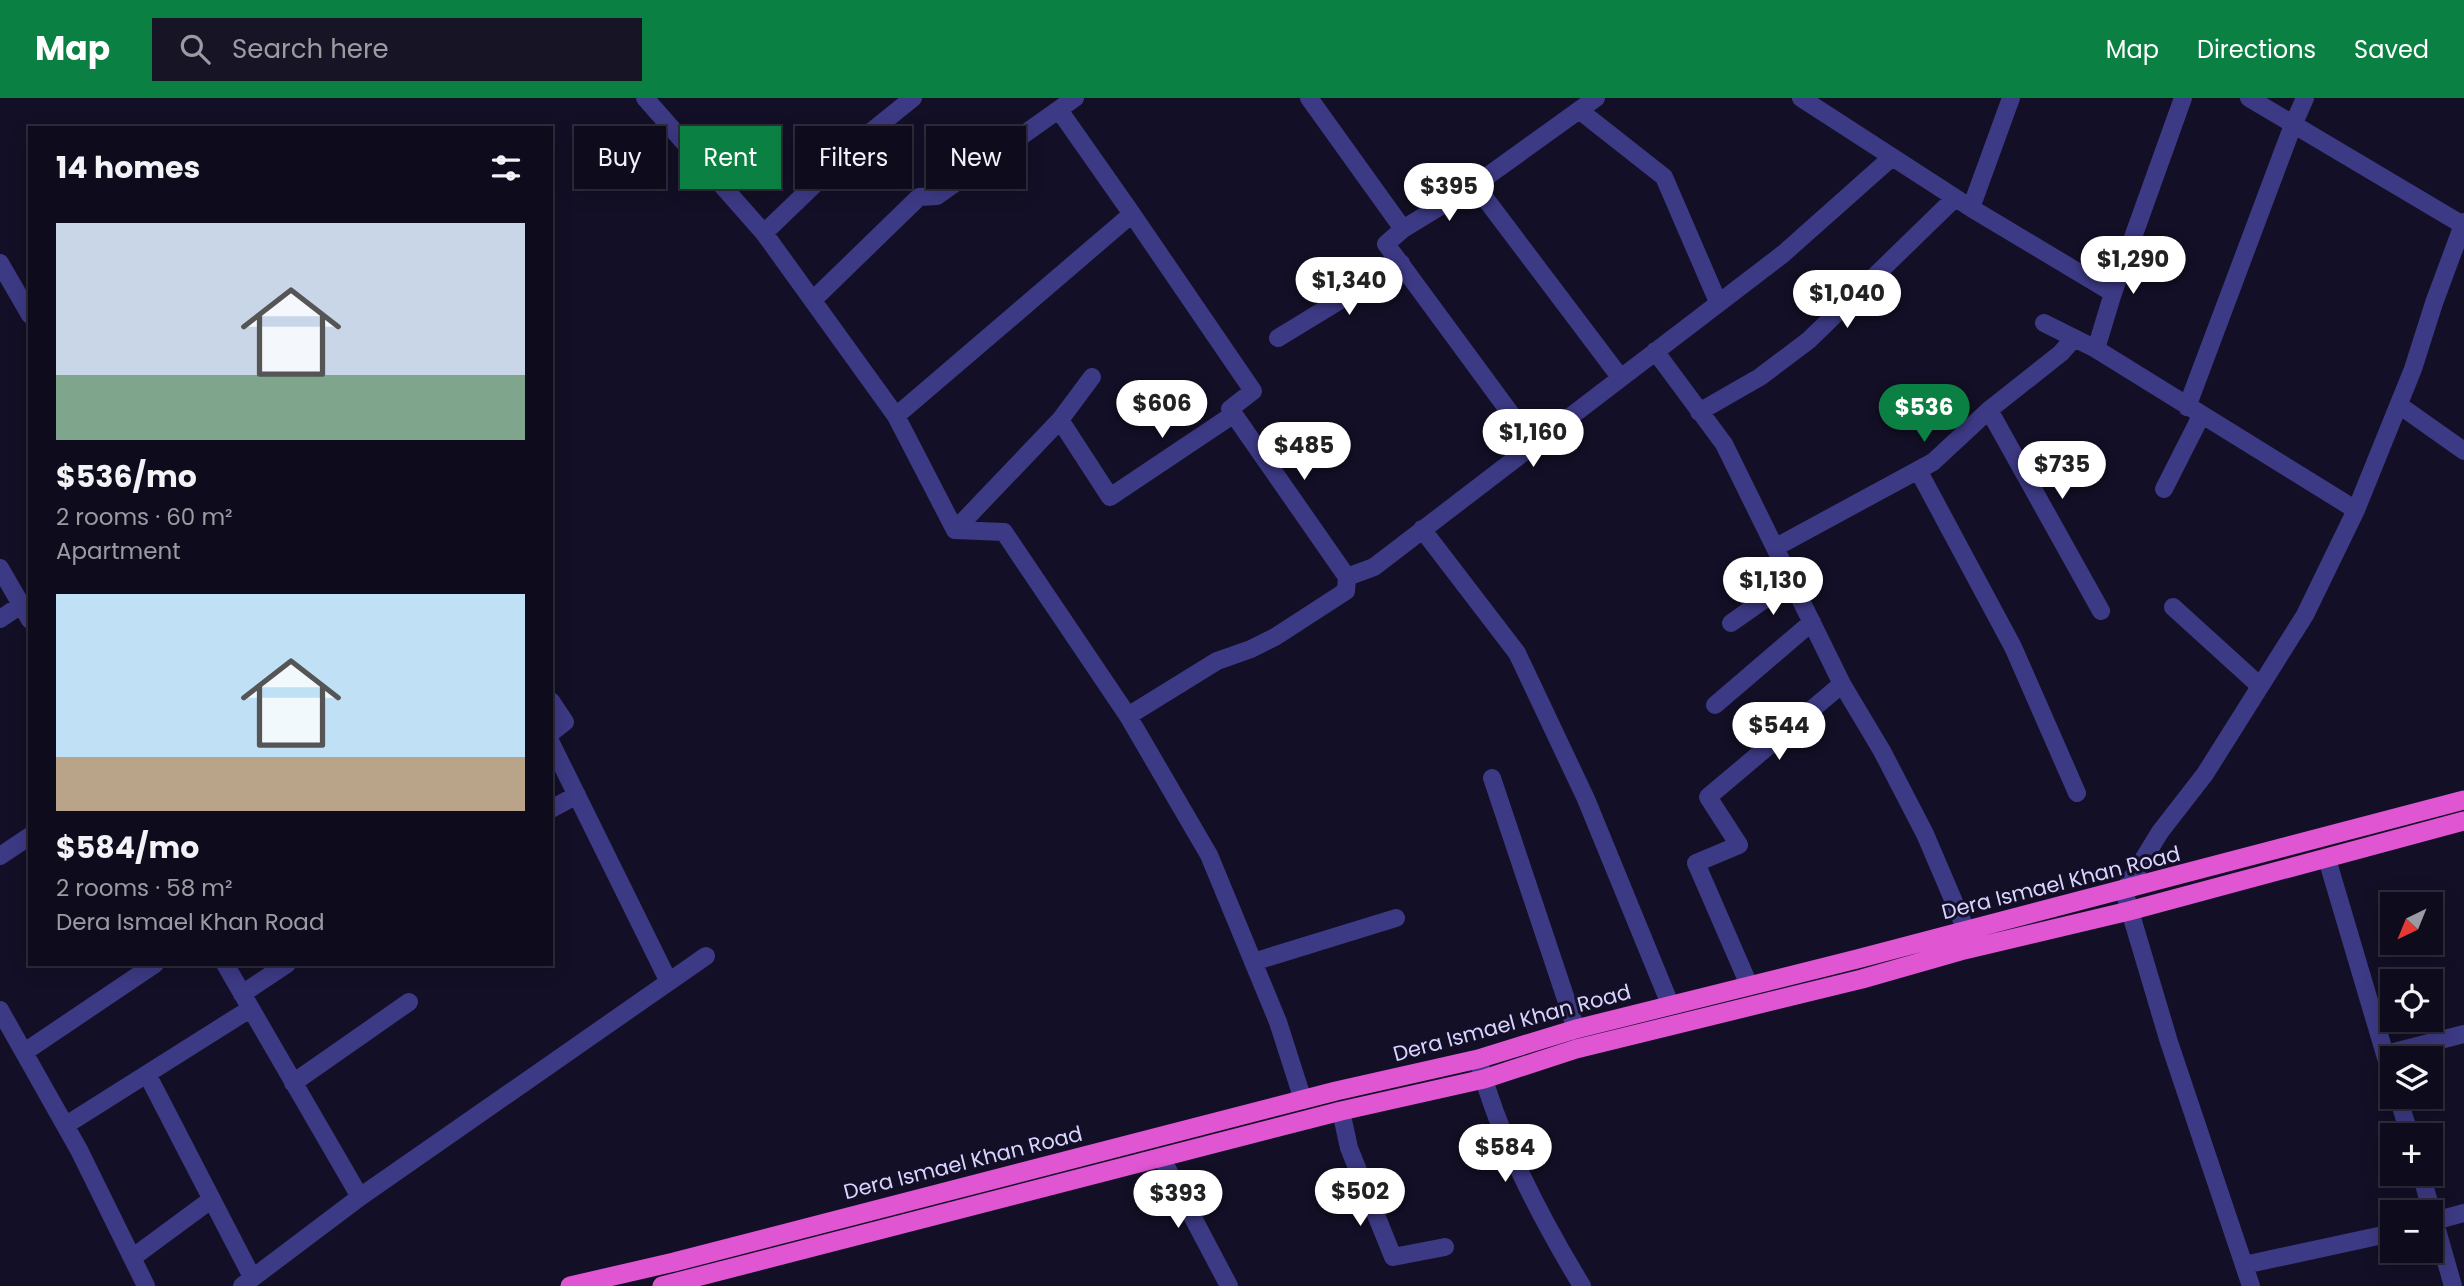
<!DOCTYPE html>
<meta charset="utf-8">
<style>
body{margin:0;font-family:Poppins,sans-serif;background:#171425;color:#f1f3f6;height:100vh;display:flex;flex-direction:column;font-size:26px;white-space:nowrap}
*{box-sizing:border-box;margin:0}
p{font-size:23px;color:#9b9ba3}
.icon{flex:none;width:38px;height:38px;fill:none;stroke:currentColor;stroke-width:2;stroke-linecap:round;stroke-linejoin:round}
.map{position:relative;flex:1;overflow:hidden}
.drawer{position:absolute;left:28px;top:28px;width:525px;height:840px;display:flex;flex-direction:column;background:#0e0b1c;border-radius:0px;box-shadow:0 4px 18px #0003,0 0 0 2px #2e2b3b}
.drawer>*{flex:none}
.banner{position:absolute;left:574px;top:28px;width:665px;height:63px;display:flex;gap:14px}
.needle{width:46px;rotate:223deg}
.buttons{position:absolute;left:2380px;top:794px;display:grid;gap:14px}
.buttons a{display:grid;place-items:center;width:63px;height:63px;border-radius:0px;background:#0e0b1c;box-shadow:0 4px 18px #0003,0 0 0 2px #2e2b3b;font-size:35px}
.price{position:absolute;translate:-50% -60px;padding:0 16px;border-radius:24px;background:#fff;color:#222;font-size:23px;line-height:46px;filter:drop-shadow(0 2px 4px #0008)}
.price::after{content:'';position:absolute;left:50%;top:42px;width:21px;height:16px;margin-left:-10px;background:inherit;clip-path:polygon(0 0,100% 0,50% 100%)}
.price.current{background:#0b8043;color:#fff}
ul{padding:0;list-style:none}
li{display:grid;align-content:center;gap:14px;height:371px;padding:0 28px}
li span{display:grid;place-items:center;height:217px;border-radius:0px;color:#555}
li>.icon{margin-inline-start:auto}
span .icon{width:126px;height:126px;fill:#fffc;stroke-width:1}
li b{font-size:30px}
h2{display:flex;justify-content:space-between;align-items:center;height:84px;padding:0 28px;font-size:30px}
.chip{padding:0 24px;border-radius:0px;background:#0e0b1c;box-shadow:0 4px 18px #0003,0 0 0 2px #2e2b3b;font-size:24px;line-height:63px}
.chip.current{background:#0b8043;color:#fff}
header{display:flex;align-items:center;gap:42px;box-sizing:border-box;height:98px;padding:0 35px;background:#0b8043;color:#fff}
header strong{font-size:33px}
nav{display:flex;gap:38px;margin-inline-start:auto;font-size:24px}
.search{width:490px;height:63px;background:#171425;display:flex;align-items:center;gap:18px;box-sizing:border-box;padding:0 24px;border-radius:0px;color:#9b9ba3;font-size:26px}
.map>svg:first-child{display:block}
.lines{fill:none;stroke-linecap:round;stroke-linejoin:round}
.minor{stroke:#3d3a85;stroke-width:18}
.tertiary{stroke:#3d3a85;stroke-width:18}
.trunk{stroke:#e055d1;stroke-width:19}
.labels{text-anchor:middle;stroke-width:6;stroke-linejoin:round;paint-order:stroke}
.street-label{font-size:21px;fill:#d9d4ff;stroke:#130f26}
</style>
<header>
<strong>Map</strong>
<div class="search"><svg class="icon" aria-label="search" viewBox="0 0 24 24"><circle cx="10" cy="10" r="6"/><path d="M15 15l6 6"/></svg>Search here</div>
<nav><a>Map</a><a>Directions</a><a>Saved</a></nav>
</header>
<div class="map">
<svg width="2464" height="1188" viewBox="0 0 2464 1188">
<rect width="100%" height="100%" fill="#130f26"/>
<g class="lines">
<path class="minor" d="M645 0 764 135 862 41 913 0
M1309 0 1403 131
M1801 0 1971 110 2113 195 2183 0
M2249 0 2463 127
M1579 12 1664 79 1718 204
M1475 87 1620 279
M1971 110 2011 0
M1132 116 1253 293 1230 311 1347 479
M764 135 896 318 955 432 1004 434 1128 618 1217 563 1251 551 1275 539 1346 493 1347 479 1374 469 1783 156 1891 60
M0 165 30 217
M814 201 919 99 937 98 1075 0
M2044 225 2096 251 2356 412
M1278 240 1401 165
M2096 251 2113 195
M1655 253 1724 346 1842 586 1882 653 1925 736 1966 832
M2399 307 2464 353
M2187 309 2293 27 2305 0
M1989 312 2101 513
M1699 314 1760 279 1809 242 1955 100
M896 318 1132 116 1059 12
M1060 322 1110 399 1234 316
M1533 346 1386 146 1403 131 1475 87 1596 0
M1918 372 2013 549 2077 695
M2164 391 2201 318
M1422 431 1517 555 1586 701 1670 906
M955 432 1060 322 1092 279
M1776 449 1933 364 1989 312 2061 255 2074 240
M0 470 30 522
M2173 509 2260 588
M0 521 21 507
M1731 525 1792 482
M551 603 565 624 551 635
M1715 607 1812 524
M1128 618 1209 757 1278 924 1303 1002
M551 645 669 884
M1492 680 1576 931
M551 711 577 697
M0 758 30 738
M2327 761 2392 980
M1253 864 1396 820
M225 866 360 1099
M1749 887 1696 765 1739 747 1708 699 1842 586
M242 896 287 866
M0 912 79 1052 146 1188
M26 953 155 866
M2386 956 2464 936
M147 976 252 1179
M293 985 409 904
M2398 999 2410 1038
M1341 1013 1349 1050 1393 1159 1445 1149
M66 1027 250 911
M1161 1059 1229 1188
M2421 1076 2453 1188
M2431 1124 2464 1115
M132 1160 212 1101
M2244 1167 2392 1135
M242 1188 360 1099 706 858
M2251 1188 2169 944 2124 793 2160 734 2205 676 2305 517 2356 412 2413 271 2434 205 2464 124"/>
<path class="tertiary" d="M1478 961C1500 1042 1539 1117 1582 1188"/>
<path class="trunk" d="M570 1188 674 1164 1336 993 1478 961 1576 931 1857 861 2464 702
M662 1188 1341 1013 1484 981 1576 951 1862 881 1960 853 2129 813 2464 723"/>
</g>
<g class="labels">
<g class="street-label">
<text transform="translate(2061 785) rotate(-14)" y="7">Dera Ismael Khan Road</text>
<text transform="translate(1512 925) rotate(-15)" y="7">Dera Ismael Khan Road</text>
<text transform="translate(963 1065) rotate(-14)" y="7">Dera Ismael Khan Road</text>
</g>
</g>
</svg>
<div class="buttons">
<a><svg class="needle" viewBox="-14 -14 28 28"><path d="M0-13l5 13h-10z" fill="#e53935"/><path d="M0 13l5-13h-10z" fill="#9b9ba3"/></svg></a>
<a><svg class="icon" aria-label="locate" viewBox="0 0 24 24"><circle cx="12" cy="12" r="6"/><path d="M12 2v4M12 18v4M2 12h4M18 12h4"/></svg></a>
<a><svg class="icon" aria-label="layers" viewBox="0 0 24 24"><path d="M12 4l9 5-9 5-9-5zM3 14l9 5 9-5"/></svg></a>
<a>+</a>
<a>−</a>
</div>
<b class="price" style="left:1449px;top:125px">$395</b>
<b class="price" style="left:2133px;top:198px">$1,290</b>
<b class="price" style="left:1349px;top:219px">$1,340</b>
<b class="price" style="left:1847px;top:232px">$1,040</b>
<b class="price" style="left:1162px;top:342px">$606</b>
<b class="price current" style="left:1924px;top:346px">$536</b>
<b class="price" style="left:1533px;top:371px">$1,160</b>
<b class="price" style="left:1304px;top:384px">$485</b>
<b class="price" style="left:2062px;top:403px">$735</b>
<b class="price" style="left:1773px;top:519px">$1,130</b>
<b class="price" style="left:1779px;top:664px">$544</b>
<b class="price" style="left:1505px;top:1086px">$584</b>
<b class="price" style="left:1360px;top:1130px">$502</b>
<b class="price" style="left:1178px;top:1132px">$393</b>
<div class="banner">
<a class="chip">Buy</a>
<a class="chip current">Rent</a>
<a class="chip">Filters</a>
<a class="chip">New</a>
</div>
<section class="drawer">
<h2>14 homes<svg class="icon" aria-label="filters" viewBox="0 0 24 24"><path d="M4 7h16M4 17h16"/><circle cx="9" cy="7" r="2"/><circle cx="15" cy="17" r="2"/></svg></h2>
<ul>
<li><span style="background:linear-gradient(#c9d6e8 70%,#7fa58c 0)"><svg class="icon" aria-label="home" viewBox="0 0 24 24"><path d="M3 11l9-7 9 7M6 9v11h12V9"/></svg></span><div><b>$536/mo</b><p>2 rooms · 60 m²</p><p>Apartment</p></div></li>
<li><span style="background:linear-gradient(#bfe0f5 75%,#b9a48a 0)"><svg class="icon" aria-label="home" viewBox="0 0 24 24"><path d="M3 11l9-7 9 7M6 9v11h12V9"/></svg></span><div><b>$584/mo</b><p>2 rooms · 58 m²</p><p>Dera Ismael Khan Road</p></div></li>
</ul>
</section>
</div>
